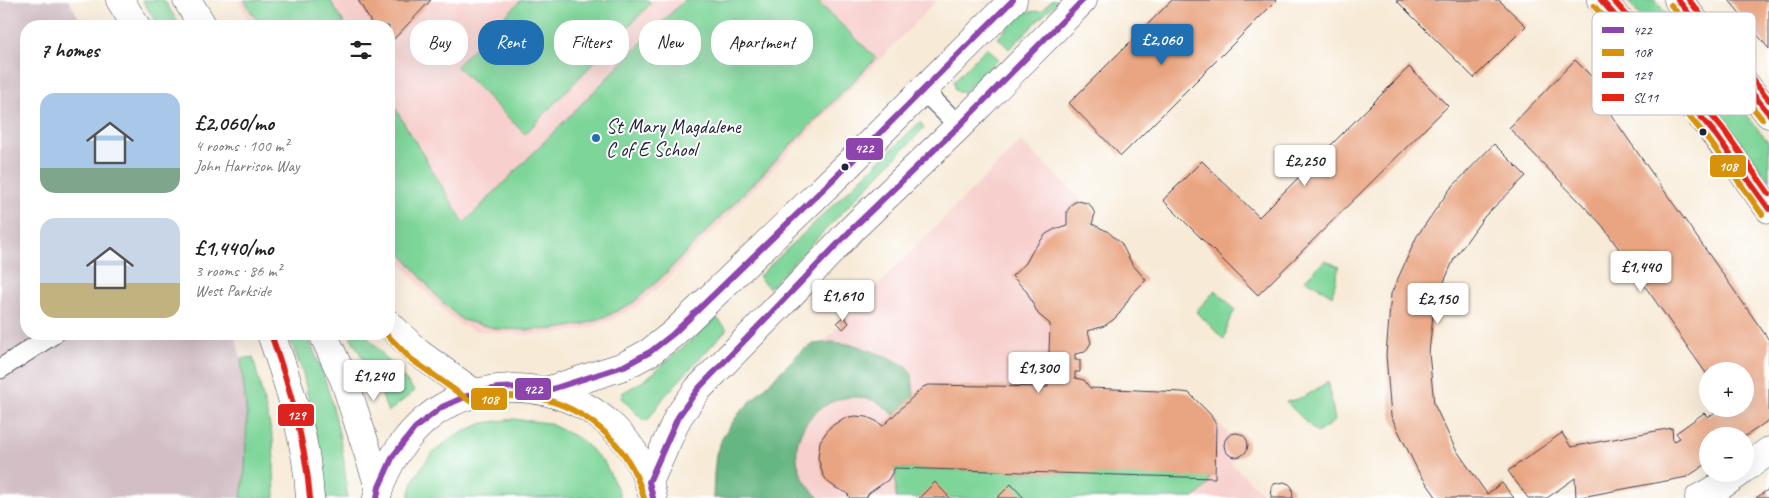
<!DOCTYPE html>
<meta charset="utf-8">
<style>
body{margin:0;font-family:Caveat,sans-serif;background:#f2f2f2;color:#222;height:100vh;display:flex;flex-direction:column;font-size:19px;white-space:nowrap}
*{box-sizing:border-box;margin:0}
p{font-size:16px;color:#767676}
.icon{flex:none;width:28px;height:28px;fill:none;stroke:currentColor;stroke-width:2;stroke-linecap:round;stroke-linejoin:round}
.map{position:relative;flex:1;overflow:hidden}
.details{position:absolute;left:20px;top:20px;width:375px;height:320px;display:flex;flex-direction:column;background:#fff;border-radius:20px;box-shadow:0 5px 20px #0002}
.details>*{flex:none}
.banner{position:absolute;left:410px;top:20px;width:475px;height:45px;display:flex;gap:10px}
.buttons{position:absolute;left:1699px;top:362px;display:grid;gap:10px}
.buttons a{display:grid;place-items:center;width:55px;height:55px;border-radius:50%;background:#fff;box-shadow:0 5px 20px #0002;font-size:25px}
.price{position:absolute;translate:-50% -42px;padding:0 11px;border-radius:5px;background:#fff;color:#222;font-size:16px;line-height:32px;filter:drop-shadow(0 1px 2px #0008)}
.price::after{content:'';position:absolute;left:50%;top:30px;width:15px;height:11px;margin-left:-8px;background:inherit;clip-path:polygon(0 0,100% 0,50% 100%)}
.price.selected{background:#1f6fb2;color:#fff}
ul{padding:0;list-style:none}
li{display:flex;align-items:center;gap:15px;height:125px;padding:0 20px}
li span{display:grid;place-items:center;flex:none;width:140px;height:100px;border-radius:15px;color:#555}
li>.icon{margin-inline-start:auto}
span .icon{width:60px;height:60px;fill:#fffc;stroke-width:1}
li b{font-size:21px}
h2{display:flex;justify-content:space-between;align-items:center;height:60px;padding:0 20px;font-size:21px}
.pill{padding:0 18px;border-radius:20px;background:#fff;box-shadow:0 5px 20px #0002;font-size:18px;line-height:45px}
.pill.selected{background:#1f6fb2;color:#fff}
.map>svg:first-child{display:block}
.built{fill:#f7d0ce}
.industrial{fill:#d2bec4}
.green{fill:#7ed599;stroke:#507c6a}
.forest{fill:#66b681;stroke:#446c5e}
.building{fill:#e9a481}
.lines{fill:none;stroke-linecap:round;stroke-linejoin:round}
.service-casing{stroke:#424052;stroke-width:21}
.pedestrian-casing{stroke:#424052;stroke-width:29}
.minor-casing{stroke:#424052;stroke-width:29}
.tertiary-casing{stroke:#424052;stroke-width:29}
.primary-casing{stroke:#424052;stroke-width:29}
.trunk-casing{stroke:#424052;stroke-width:29}
.service{stroke:#fff;stroke-width:19}
.pedestrian{stroke:#fff;stroke-width:28}
.minor{stroke:#fff;stroke-width:28}
.tertiary{stroke:#fff;stroke-width:28}
.primary{stroke:#fff;stroke-width:28}
.trunk{stroke:#fff;stroke-width:28}
.bus-1-casing{stroke:#fff;stroke-width:10}
.bus-2-casing{stroke:#fff;stroke-width:10}
.bus-3-casing{stroke:#fff;stroke-width:10}
.bus-4-casing{stroke:#fff;stroke-width:10}
.bus-1{stroke:#8e44ad;stroke-width:6}
.bus-2{stroke:#d79209;stroke-width:6}
.bus-3{stroke:#dc241f;stroke-width:6}
.bus-4{stroke:#e42313;stroke-width:6}
.bus-dot{fill:#22223b;stroke:#fff;stroke-width:2}
.poi-dot{fill:#1f6fb2;stroke:#fff;stroke-width:2}
.labels{text-anchor:middle;stroke-width:4;stroke-linejoin:round;paint-order:stroke}
.poi-label{font-size:20px;fill:#22223b;stroke:#fff;text-anchor:start}
.key{fill:#fff;stroke:#bdbdc4;stroke-width:1}
.key-label{font-size:14px;fill:#22223b}
.line-badge{stroke:#fff;stroke-width:2}
.badge-label{font-size:14px;text-anchor:middle;font-weight:bold;fill:#fff}
</style>
<div class="map">
<svg width="1769" height="498" viewBox="0 0 1769 498">
<rect width="100%" height="100%" fill="#fff"/>
<filter id="ink" filterUnits="userSpaceOnUse"><feTurbulence type="fractalNoise" baseFrequency=".02" numOctaves="2"/><feDisplacementMap in="SourceGraphic" scale="10" xChannelSelector="R" yChannelSelector="G"/><feConvolveMatrix kernelMatrix="1 2 1 2 8 2 1 2 1" color-interpolation-filters="sRGB"/></filter>
<filter id="wash" filterUnits="userSpaceOnUse"><feTurbulence type="fractalNoise" baseFrequency=".0096" numOctaves="4" result="noise"/><feDisplacementMap in="SourceGraphic" scale="20" xChannelSelector="R" yChannelSelector="G"/><feGaussianBlur stdDeviation="1.12" result="paint"/><feColorMatrix in="noise" values="0 0 0 0 0 0 0 0 0 0 0 0 0 0 0 0 0 1.4 0 .05"/><feComposite in="paint" operator="in"/></filter>
<g filter="url(#wash)">
<rect width="100%" height="100%" fill="#f7ead6"/>
<path class="built" d="M237 0H937L662 284 637 306 611 320 585 329 557 334 529 335 475 331 459 324 434 302 389 250V26H252Z
M1021 141 1083 201 1091 206 1095 214 1092 224 1107 231 1121 243 1132 264 1146 280 1131 295 1120 313 1113 320 1104 326 1088 331 1091 343 1085 352 1075 355V360H1080V372H1075V377L1084 380 1090 388 1182 392 1189 393 1230 435 1237 433 1245 437 1248 444 1246 451 1238 457 1233 456 1232 464 1263 494 1251 498H773L812 354 909 253Z"/>
<path class="industrial" d="M0 0H68L84 26H26V334H235L241 359 247 417 245 470 241 498H0Z"/>
<path class="green" d="M142 0H164L180 26H159Z
M244 0H330L346 26H260Z
M521 0H648L651 3 525 134 456 66Z
M684 0H816L876 58 660 279 634 302 609 315 585 324 557 329 529 330 498 329 462 320 438 298 389 239V98L464 223Z
M1052 0H1059L1009 49 998 38 1022 12 1041 11Z
M1627 0H1655L1769 143V180L1704 94Z
M987 47 999 59 964 92H958L955 89 954 81Z
M919 123H921L924 128 769 288 758 277Z
M1325 260 1339 267 1332 296 1314 284 1305 280Z
M1216 290 1235 310 1228 323 1224 340 1196 311Z
M717 318 727 329 664 397 648 420 645 421 643 420 621 398 622 393 645 380Z
M288 334H306C326 375 338 418 344 463 345 475 347 486 347 498H326L324 472 303 373Z
M349 334H365L415 391 388 412 378 385Z
M253 357 273 438 275 498H241L245 470 247 417 241 359Z
M1328 381 1335 421 1317 433 1286 402C1303 399 1315 391 1328 381Z
M514 419 548 423 580 439 604 462 618 490 620 498H408L415 477 431 454 453 437 483 423Z
M895 468 1210 477 1208 485 1194 498H896Z"/>
<path class="forest" d="M832 342 855 345 885 356 906 366 912 375 914 396 894 415C889 411 884 406 879 403 841 383 793 416 797 458 798 473 808 488 819 498H713L714 474 716 454 723 436 740 412 800 352 813 344Z"/>
<g id="blocks">
<path class="building" d="M358 0H431L389 44V26H373Z
M1172 0H1277L1121 156 1069 103Z
M1396 0H1499L1526 26 1474 78Z
M1729 0H1769V49Z
M1575 60 1601 86 1598 90 1612 103 1607 109 1769 340V420L1746 436H1708V463L1687 477 1576 498 1575 478 1547 498H1528L1508 471 1562 433 1571 447 1672 428 1673 442 1680 438 1676 433 1704 413 1708 417 1721 409H1745V371H1708V376L1602 225 1509 128Z
M1409 67 1448 106 1258 295 1163 200 1202 161 1259 217Z
M1494 144 1526 176 1484 217 1454 259 1434 305 1429 353 1434 404 1455 448 1487 494 1502 483 1514 498H1437L1418 471 1391 416 1386 355 1391 294 1417 236 1450 189Z
M1078 201 1087 203 1091 206 1095 214 1092 224 1107 231 1121 243 1132 264 1146 280 1131 295 1120 313 1113 320 1104 326 1088 331 1091 343 1085 352 1075 354V360H1080V372H1075V378L1084 380 1090 388 1182 392 1189 393 1210 414 1216 424 1215 478 895 468 888 480 869 493 866 498H850L847 493 836 488 828 482 823 475 818 458 820 441 830 427 844 418 855 416 867 417 876 421 883 426 923 387 928 385 1048 387V376L1043 373 1040 366 1041 359 1049 353 1050 324 1038 314 1027 292 1012 276 1026 263 1033 250 1046 234 1055 229 1067 225V211L1073 203Z
M844 316 849 323 843 329 837 322Z
M1224 445a12 12 0 1 1 24 0a12 12 0 1 1-24 0Z
M935 482 950 498H919Z
M1284 482 1289 484 1292 487 1293 498H1271L1272 487 1274 484Z
M1011 484 1024 498H997Z
M1769 489V498H1756Z"/>
</g>
</g>
<g filter="url(#ink)">
<use href="#blocks" fill-opacity="0" stroke="#424052" stroke-width="1"/>
<g class="lines">
<defs>
<path id="service" d="M923 90 959 126
M0 369 54 334"/>
<path id="pedestrian" d="M1745 468 1769 451
M1699 498 1719 487 1738 474"/>
<path id="minor" d="M1601 0 1656 62 1716 135 1769 209
M1678 0 1769 114
M546 391 624 366 650 352 673 334 849 164 1013 0
M649 482 678 417 698 389 792 293 852 229 959 126 1083 0"/>
<path id="tertiary" d="M120 0 136 26
M187 0 203 26
M389 324 417 352 474 393
M323 334 344 379 379 487"/>
<path id="primary" d="M377 498C381 477 392 458 405 441 478 348 627 384 653 498"/>
<path id="trunk" d="M271 334C290 387 307 441 310 498"/>
</defs>
<use href="#service" class="service-casing"/>
<use href="#pedestrian" class="pedestrian-casing"/>
<use href="#minor" class="minor-casing"/>
<use href="#tertiary" class="tertiary-casing"/>
<use href="#primary" class="primary-casing"/>
<use href="#trunk" class="trunk-casing"/>
<use href="#service" class="service"/>
<use href="#pedestrian" class="pedestrian"/>
<use href="#minor" class="minor"/>
<use href="#tertiary" class="tertiary"/>
<use href="#primary" class="primary"/>
<use href="#trunk" class="trunk"/>
<defs>
<path id="bus-1" d="M377 498 379 487 393 456 415 428 442 407 474 393 498 388 522 387 546 391 624 366 650 352 673 334 849 164 1013 0
M653 498 649 482 678 417 698 389 852 229 959 126 1083 0"/>
<path id="bus-2" d="M1671 5 1762 119
M1594 6 1649 68 1709 140 1762 214
M386 334 411 359 470 401 475 402C489 399 503 395 517 396 561 396 604 423 627 459 635 471 640 484 644 498"/>
<path id="bus-3" d="M1601 0 1656 62 1716 135 1769 209
M1678 0 1769 114
M271 334C290 388 305 441 310 498"/>
<path id="bus-4" d="M1613 0 1663 56 1723 129 1769 194
M1689 0 1769 100"/>
</defs>
<use href="#bus-1" class="bus-1-casing"/>
<use href="#bus-2" class="bus-2-casing"/>
<use href="#bus-3" class="bus-3-casing"/>
<use href="#bus-4" class="bus-4-casing"/>
<use href="#bus-1" class="bus-1"/>
<use href="#bus-2" class="bus-2"/>
<use href="#bus-3" class="bus-3"/>
<use href="#bus-4" class="bus-4"/>
</g>
</g>
<g class="bus-dot">
<circle cx="1703" cy="132" r="4.5"/>
<circle cx="845" cy="167" r="4.5"/>
</g>
<circle class="poi-dot" cx="596" cy="138" r="5"/>
<g class="labels">
<g class="poi-label">
<text x="606" y="133">St Mary Magdalene<tspan x="606" dy="23">C of E School</tspan></text>
</g>
</g>
<rect x="1592" y="12" width="164" height="103" rx="8" class="key"/>
<rect x="1602" y="27" width="22" height="6" fill="#8e44ad"/>
<rect x="1602" y="49" width="22" height="7" fill="#d79209"/>
<rect x="1602" y="72" width="22" height="6" fill="#dc241f"/>
<rect x="1602" y="94" width="22" height="7" fill="#e42313"/>
<g class="key-label">
<text x="1633" y="35">422</text>
<text x="1633" y="57">108</text>
<text x="1633" y="80">129</text>
<text x="1633" y="102">SL11</text>
</g>
<g class="line-badge">
<rect x="845" y="137" width="39" height="24" rx="5" fill="#8e44ad"/>
<rect x="1709" y="154" width="38" height="24" rx="5" fill="#d79209"/>
<rect x="514" y="377" width="38" height="24" rx="5" fill="#8e44ad"/>
<rect x="470" y="387" width="38" height="24" rx="5" fill="#d79209"/>
<rect x="277" y="403" width="38" height="24" rx="5" fill="#dc241f"/>
</g>
<g class="badge-label">
<text x="864" y="153">422</text>
<text x="1728" y="171">108</text>
<text x="533" y="394">422</text>
<text x="489" y="404">108</text>
<text x="296" y="420">129</text>
</g>
</svg>
<div class="buttons">
<a>+</a>
<a>−</a>
</div>
<b class="price selected" style="left:1162px;top:66px">£2,060</b>
<b class="price" style="left:1305px;top:187px">£2,250</b>
<b class="price" style="left:1641px;top:293px">£1,440</b>
<b class="price" style="left:843px;top:322px">£1,610</b>
<b class="price" style="left:1438px;top:325px">£2,150</b>
<b class="price" style="left:1039px;top:394px">£1,300</b>
<b class="price" style="left:374px;top:402px">£1,240</b>
<div class="banner">
<a class="pill">Buy</a>
<a class="pill selected">Rent</a>
<a class="pill">Filters</a>
<a class="pill">New</a>
<a class="pill">Apartment</a>
</div>
<section class="details">
<h2>7 homes<svg class="icon" aria-label="filters" viewBox="0 0 24 24"><path d="M4 7h16M4 17h16"/><circle cx="9" cy="7" r="2"/><circle cx="15" cy="17" r="2"/></svg></h2>
<ul>
<li><span style="background:linear-gradient(#a9c7e8 75%,#7fa58c 0)"><svg class="icon" aria-label="home" viewBox="0 0 24 24"><path d="M3 11l9-7 9 7M6 9v11h12V9"/></svg></span><div><b>£2,060/mo</b><p>4 rooms · 100 m²</p><p>John Harrison Way</p></div></li>
<li><span style="background:linear-gradient(#c9d6e8 65%,#c2b280 0)"><svg class="icon" aria-label="home" viewBox="0 0 24 24"><path d="M3 11l9-7 9 7M6 9v11h12V9"/></svg></span><div><b>£1,440/mo</b><p>3 rooms · 86 m²</p><p>West Parkside</p></div></li>
</ul>
</section>
</div>
